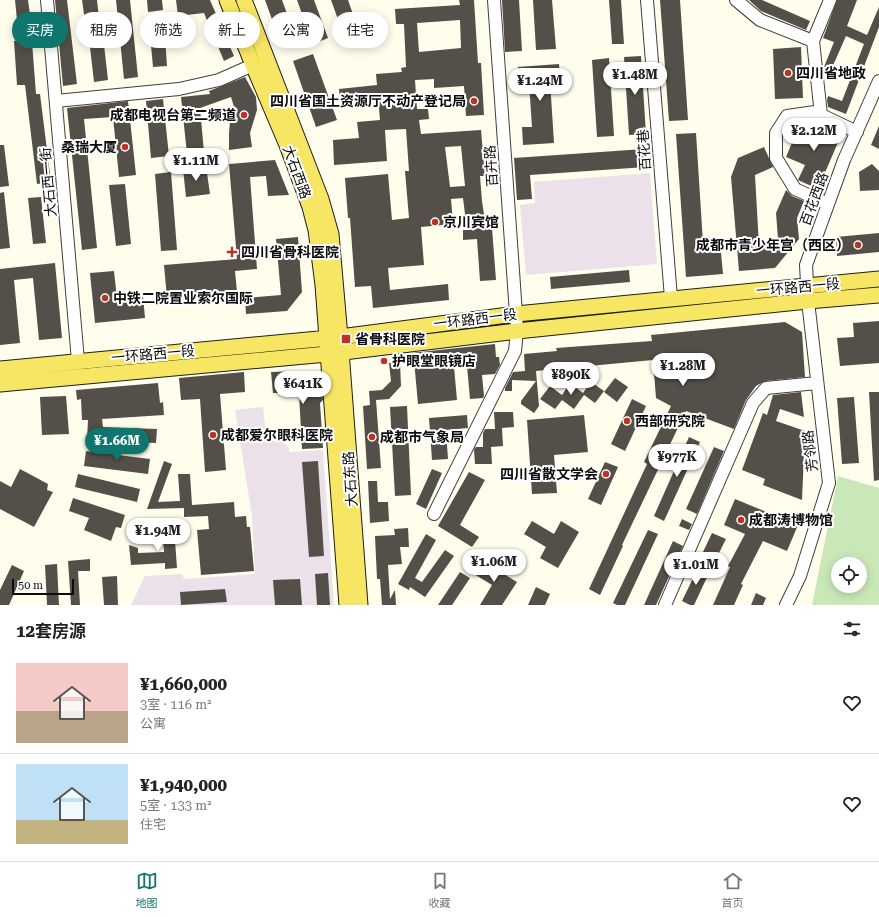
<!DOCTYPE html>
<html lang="zh">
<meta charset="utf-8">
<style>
body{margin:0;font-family:"Roboto Serif","Noto Sans SC",serif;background:#f2f2f2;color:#222;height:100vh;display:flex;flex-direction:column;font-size:15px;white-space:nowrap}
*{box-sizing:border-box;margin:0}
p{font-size:13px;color:#767676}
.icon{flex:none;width:22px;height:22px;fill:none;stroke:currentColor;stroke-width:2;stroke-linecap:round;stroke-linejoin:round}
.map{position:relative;height:605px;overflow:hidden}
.details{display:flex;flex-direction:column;background:#fff;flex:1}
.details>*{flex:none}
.guide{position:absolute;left:12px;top:12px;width:400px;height:36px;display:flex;gap:8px}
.buttons{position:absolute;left:831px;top:557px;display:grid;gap:8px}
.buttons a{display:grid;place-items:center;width:36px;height:36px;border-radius:50%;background:#fff;box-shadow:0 2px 10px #0003;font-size:20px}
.scale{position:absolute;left:12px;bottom:10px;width:62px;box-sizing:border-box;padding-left:4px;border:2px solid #0c0c0c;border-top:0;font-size:11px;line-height:14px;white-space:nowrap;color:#0c0c0c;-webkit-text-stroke:3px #fff;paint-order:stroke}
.price{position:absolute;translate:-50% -34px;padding:0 9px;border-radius:14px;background:#fff;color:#222;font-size:13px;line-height:26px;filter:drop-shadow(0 1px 2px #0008)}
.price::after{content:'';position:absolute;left:50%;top:24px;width:12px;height:9px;margin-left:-6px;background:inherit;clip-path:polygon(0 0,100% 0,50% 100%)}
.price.on{background:#0f766e;color:#fff}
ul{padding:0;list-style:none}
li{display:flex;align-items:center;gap:12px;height:100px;padding:0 16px}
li+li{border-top:1px solid #e0e0e0}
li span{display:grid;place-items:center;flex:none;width:112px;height:80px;border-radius:0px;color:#555}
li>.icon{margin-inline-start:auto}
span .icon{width:48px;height:48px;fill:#fffc;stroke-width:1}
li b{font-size:17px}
h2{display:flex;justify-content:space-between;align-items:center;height:48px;padding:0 16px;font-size:17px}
.tag{padding:0 14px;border-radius:18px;background:#fff;box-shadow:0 2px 10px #0003;font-size:14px;line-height:36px}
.tag.on{background:#0f766e;color:#fff}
.dock{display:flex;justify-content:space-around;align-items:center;height:56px;border-top:1px solid #e0e0e0;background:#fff;font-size:11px;color:#767676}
.dock a{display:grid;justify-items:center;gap:2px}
.dock .on{color:#0f766e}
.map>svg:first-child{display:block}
.industrial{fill:#ebe1eb}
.green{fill:#cae8b7;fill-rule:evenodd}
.building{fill:#554f49;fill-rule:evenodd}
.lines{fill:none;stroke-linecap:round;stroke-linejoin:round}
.minor-casing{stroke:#3f3f3f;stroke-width:14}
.major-casing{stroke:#1d1d1d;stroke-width:17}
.minor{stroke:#fff;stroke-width:12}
.major{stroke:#f7e664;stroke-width:15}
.poi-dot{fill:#ba3327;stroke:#fff;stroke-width:1.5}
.labels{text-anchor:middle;stroke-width:4;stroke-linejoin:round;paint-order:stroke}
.poi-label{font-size:14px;font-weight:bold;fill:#0c0c0c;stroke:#fff;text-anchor:start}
.street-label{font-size:14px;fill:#0c0c0c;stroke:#fff}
</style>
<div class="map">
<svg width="879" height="605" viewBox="0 0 879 605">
<rect width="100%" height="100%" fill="#fffdec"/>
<path class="industrial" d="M650 173 657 264 526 275 520 205 535 203 534 182Z
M263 407 265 426 289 448V452L323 450 334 605H131L145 576 182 574 184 579 255 574 252 516 235 410Z"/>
<path class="green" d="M838 476 879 488V605H812ZM838 564H860V586H838Z"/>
<path class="building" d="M15 0H28L32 29H31L36 94H40L51 182 37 184 25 85H17L14 41 19 40Z
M55 0H67L77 84 63 86Z
M82 0H97L100 27H102L108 80 94 82 87 21H85Z
M116 0H130L138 77 124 79Z
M147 0H162L163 10 148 12Z
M176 0H210L234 56 224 61 204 13 178 16Z
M265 0H282L296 38 281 44Z
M297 0H314L328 38 313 44Z
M331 0H348L360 34 345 39Z
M459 0H474L478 63H481L484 115 466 116 464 86 434 88V79L415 80 417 109H428L429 119 419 120 421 134 481 130 485 176H480L482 201 486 228H492L496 280 480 281 477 239 463 240V230H467L463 198 451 199 453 224 421 227 424 265 388 268 390 290 448 284 449 300 373 308 371 286 355 287 350 218H348L345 178 388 174 392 220 409 218 405 171H409L406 129 385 130 387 161 334 165 333 140 359 138 357 122 380 120 378 97 340 101 339 89 377 85 376 74 402 72 401 68 406 67 404 24H396L395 9 460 5ZM460 20 461 48 419 52 417 23ZM461 146 465 186 450 187 445 147Z
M502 0H519L522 51 505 52Z
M533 0H552L556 49 536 50Z
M609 0H621L624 44H612Z
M660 0H680L688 120 669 121Z
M749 0H762L810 21 806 30 761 11Z
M837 0H857L847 26 867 35 879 7V27L846 114 828 107 827 100 828 96 842 101 864 44 846 36 831 70 824 67 834 42 823 38Z
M164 23 167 66 153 67 149 24Z
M801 47 803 98 775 99 773 49Z
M313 54 337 120 316 127 293 61Z
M641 56 646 134 629 135 624 57Z
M609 58 614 136 597 137 592 60Z
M559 64 560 80 550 81 554 143 523 145 522 127H532L529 83 519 84 518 67Z
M245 77 256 97 257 110 250 133 252 147 229 150V133L230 122 235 110 231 97 200 108 204 152 187 154 181 97 210 94 209 91Z
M163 99 169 156 151 158 146 101Z
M128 101 136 175 119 177 113 117 84 119 97 248 82 250 67 108Z
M820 122 842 133 818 189 798 180 805 165 786 157 799 126 815 133Z
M879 126V149L871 145Z
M696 133 703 243 720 242 723 274 686 277 676 134Z
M0 145H4L9 186 0 187Z
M764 147 773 167 755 175 759 246 772 245 778 239 776 213 786 190 792 196 804 201 797 218 799 239 775 268 739 271 731 177 738 158Z
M644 149 646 167 530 175 532 199 517 200 514 158Z
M275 160 289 195 268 196 266 176 250 177 257 269 235 271 237 292 167 298 164 265 237 259 229 164Z
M872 164 879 171V190L860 191 859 172Z
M206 166 210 194 186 197 183 169Z
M171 172 177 250 161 251 155 174Z
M125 184 131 244 116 246 109 185Z
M4 192 10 248 0 249V193Z
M41 197 46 243 33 244 28 198Z
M879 233V252L837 256 836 237Z
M298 237 302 292 287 311 246 314 245 298 281 295 276 239Z
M55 263 62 338 39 340 33 278 14 280 20 343 0 345V269Z
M629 270 630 282 551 289 550 277Z
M114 271 117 299 143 296 145 318 95 323 90 273Z
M879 321V363L840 366 837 338 854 337 853 323Z
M785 322 802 332 805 377 765 381 756 386 746 400 734 429 686 411 622 545 623 546 600 595 589 589 647 464 644 462 671 406 656 398 653 360 536 371 539 406 534 413 521 404V401L536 381 512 380V391H505V388L513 372 525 371 524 354 557 351 556 348 652 341 651 335Z
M495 344 496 357H499L500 365 495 374 482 375 484 396 483 398 470 399 466 355 453 356 457 400 418 404 414 360 412 361 411 353Z
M400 362 401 386 389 399 376 400 381 468 367 469 363 406 370 405 369 391 382 390 391 381 389 363Z
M297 371 322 392 323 400 320 403 323 448 302 449 299 393H273L271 372Z
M244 372 245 392 220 394 226 470 205 472 200 399 181 400 179 378Z
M615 378 628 387 617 402 604 392Z
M591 382 604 391 595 403 584 395 574 409 562 400 555 409 540 399 550 386 562 395 570 383 583 393Z
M158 383 160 403 163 402 164 415 102 419 103 427 157 429 156 443 87 440 88 420H82L81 399 77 400 76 390Z
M801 392 804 417 780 409 776 421 805 431 802 500 763 485 765 479 742 470 763 413 767 415 773 395Z
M869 392H879V480L874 481Z
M66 396 69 434 42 435 40 397Z
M854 397 859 463 842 464 837 398Z
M632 399 646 406 625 451 611 444Z
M407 406 411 495 395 496 390 407Z
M494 412H513L514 427 502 428 503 446 491 447 492 464H475L474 449 476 447H483V433L485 429H495Z
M467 415 468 428 446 430 448 459 432 460 429 418Z
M584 415 588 452 554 455 557 493 532 494 527 420Z
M689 437 700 442 664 521 654 516Z
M714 447 724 451 697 514 686 509Z
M86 451 150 459 148 474 84 466Z
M164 461 172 464 158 502 180 501 178 474H190L192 505 234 502 235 517 246 516 247 527H250L254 571 201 575 197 530 209 529 208 516 184 517V508L147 509Z
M318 461 324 556 309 557 302 462Z
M605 462 618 467 601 505 588 499Z
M20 469 48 484 47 490 53 492 34 527 0 509V481L11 487Z
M432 469 442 473 426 509 416 504Z
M469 472 485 480 460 525 479 537 472 547 438 526Z
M78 474 140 489 137 502 75 487Z
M368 481H377L378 502H388L389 521 370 523Z
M73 498 125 515 121 528 116 527 111 541 84 530 89 518 69 511Z
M735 499 798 525 787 551 763 541 741 584 743 585 734 605H713L730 567 728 566 745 534 724 525Z
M682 519 692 524 689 530 679 526Z
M532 521 554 534 561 521 579 532 558 568 540 558 546 547 524 534Z
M142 523H153V535L138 536Z
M174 527 177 568 165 569V563L131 565 129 545 138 548V553L164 552 162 528Z
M408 528 409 547H400L402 564 388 565 390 599 395 590 396 605H382L380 579H377L375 536 395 535 394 529Z
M648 530 658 534 625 605H617L613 603Z
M712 533 726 539 716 559 703 552Z
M426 534 436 540 415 578 422 582 445 550 454 556 425 597 410 587 409 590 398 584Z
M673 541 683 546 656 605H644Z
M478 558 517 582 502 605H480L492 585 469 571Z
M90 559V571H78L80 605H71L68 561Z
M57 564 59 605H47L45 565Z
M12 565 24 571 9 605H0V590Z
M699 566 710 571 694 605H690L682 601Z
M460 572 470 578 452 605H438Z
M328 573 330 605H317L315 574Z
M117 576 118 605H104L102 577Z
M300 579 302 605H275L273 580Z
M536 587 550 594 545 605H528Z
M225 589 227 602 181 605 180 592Z
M756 593 766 598 763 605H751Z"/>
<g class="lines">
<defs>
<path id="minor" d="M47 0 78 361
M647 0 671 298
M736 0 760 20 813 41 821 115
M813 41 830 0
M56 101 179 89 219 80 253 65
M828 204 795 189 776 158V133L787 116 815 112 857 132
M434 514 515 351 517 331 516 314 494 0
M665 605 753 403 766 388 817 383
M786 605 800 576 829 483 808 301 806 265 844 160 879 81"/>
<path id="major" d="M227 0 253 65 287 145 310 207 316 230 323 285 347 605
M244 0 321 199 331 234 340 337 360 605
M0 369 340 337 516 314 879 279
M0 384 327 354 517 331 808 301 879 295"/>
</defs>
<use href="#minor" class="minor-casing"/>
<use href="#major" class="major-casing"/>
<use href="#minor" class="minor"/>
<use href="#major" class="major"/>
</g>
<g class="poi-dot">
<circle cx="788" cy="73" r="4"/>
<circle cx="474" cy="101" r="4"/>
<circle cx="244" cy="115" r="4"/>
<circle cx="125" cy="147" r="4"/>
<circle cx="435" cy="222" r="4"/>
<circle cx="858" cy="245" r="4"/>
<path d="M230 246h4v4h4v4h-4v4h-4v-4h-4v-4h4z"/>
<circle cx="105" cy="298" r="4"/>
<rect x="341" y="334" width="10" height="10" rx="2"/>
<circle cx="384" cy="361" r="4"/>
<circle cx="627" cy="421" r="4"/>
<circle cx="213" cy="435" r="4"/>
<circle cx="372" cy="437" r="4"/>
<circle cx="606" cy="474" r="4"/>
<circle cx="741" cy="520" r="4"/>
</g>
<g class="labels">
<g class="poi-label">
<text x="796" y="78">四川省地政</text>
<text x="466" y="106" text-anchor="end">四川省国土资源厅不动产登记局</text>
<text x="236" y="120" text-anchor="end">成都电视台第二频道</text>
<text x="117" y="152" text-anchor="end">桑瑞大厦</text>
<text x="443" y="227">京川宾馆</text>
<text x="850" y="250" text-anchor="end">成都市青少年宫（西区）</text>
<text x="241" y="257">四川省骨科医院</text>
<text x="113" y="303">中铁二院置业索尔国际</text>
<text x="355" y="344">省骨科医院</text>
<text x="392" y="366">护眼堂眼镜店</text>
<text x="635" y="426">西部研究院</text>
<text x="221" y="440">成都爱尔眼科医院</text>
<text x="380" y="442">成都市气象局</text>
<text x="598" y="479" text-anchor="end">四川省散文学会</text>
<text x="749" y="525">成都涛博物馆</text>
</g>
<g class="street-label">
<text transform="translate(644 150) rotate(-94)" y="5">百花巷</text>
<text transform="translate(491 166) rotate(-94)" y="5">百卉路</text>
<text transform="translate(297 172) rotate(70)" y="5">大石西路</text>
<text transform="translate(48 182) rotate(-95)" y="5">大石西一街</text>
<text transform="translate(814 199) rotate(-70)" y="5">百花西路</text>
<text transform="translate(798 287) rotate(-5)" y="5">一环路西一段</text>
<text transform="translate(475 319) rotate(-7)" y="5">一环路西一段</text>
<text transform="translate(153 354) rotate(-5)" y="5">一环路西一段</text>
<text transform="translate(810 451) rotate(-97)" y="5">芳邻路</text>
<text transform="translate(350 479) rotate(-94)" y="5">大石东路</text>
</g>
</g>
</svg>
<div class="buttons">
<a><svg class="icon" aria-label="locate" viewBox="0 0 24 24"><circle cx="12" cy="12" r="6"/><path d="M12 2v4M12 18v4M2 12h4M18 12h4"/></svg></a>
</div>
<div class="scale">50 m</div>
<b class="price" style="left:635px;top:96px">¥1.48M</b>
<b class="price" style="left:540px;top:102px">¥1.24M</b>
<b class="price" style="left:814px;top:152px">¥2.12M</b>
<b class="price" style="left:196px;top:182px">¥1.11M</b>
<b class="price" style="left:683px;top:387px">¥1.28M</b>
<b class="price" style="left:571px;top:396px">¥890K</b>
<b class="price" style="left:303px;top:405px">¥641K</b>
<b class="price on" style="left:117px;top:462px">¥1.66M</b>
<b class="price" style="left:677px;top:478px">¥977K</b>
<b class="price" style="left:158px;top:552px">¥1.94M</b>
<b class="price" style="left:494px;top:583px">¥1.06M</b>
<b class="price" style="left:696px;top:586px">¥1.01M</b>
<div class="guide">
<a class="tag on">买房</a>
<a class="tag">租房</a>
<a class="tag">筛选</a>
<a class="tag">新上</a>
<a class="tag">公寓</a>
<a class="tag">住宅</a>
</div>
</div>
<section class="details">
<h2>12套房源<svg class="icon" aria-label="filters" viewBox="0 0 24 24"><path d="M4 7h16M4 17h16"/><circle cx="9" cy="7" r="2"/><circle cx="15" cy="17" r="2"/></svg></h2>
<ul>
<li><span style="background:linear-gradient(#f6c9c9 60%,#b9a48a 0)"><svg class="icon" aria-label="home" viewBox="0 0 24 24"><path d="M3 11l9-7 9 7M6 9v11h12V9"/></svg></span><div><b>¥1,660,000</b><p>3室 · 116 m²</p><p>公寓</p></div><svg class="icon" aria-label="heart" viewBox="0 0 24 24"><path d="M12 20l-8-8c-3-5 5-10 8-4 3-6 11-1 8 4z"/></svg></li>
<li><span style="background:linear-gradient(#bfe0f5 70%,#c2b280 0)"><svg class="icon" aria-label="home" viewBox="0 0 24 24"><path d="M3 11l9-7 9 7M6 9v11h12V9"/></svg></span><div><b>¥1,940,000</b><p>5室 · 133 m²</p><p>住宅</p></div><svg class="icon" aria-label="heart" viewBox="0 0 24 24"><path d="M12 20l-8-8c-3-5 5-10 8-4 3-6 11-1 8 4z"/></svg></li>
</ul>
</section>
<nav class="dock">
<a class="on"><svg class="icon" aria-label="map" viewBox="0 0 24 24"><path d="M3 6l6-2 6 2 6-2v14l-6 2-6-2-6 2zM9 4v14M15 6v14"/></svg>地图</a>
<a><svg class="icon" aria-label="saved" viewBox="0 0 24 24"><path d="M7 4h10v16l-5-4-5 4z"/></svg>收藏</a>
<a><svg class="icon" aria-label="home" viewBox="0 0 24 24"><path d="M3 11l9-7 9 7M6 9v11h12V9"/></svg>首页</a>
</nav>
